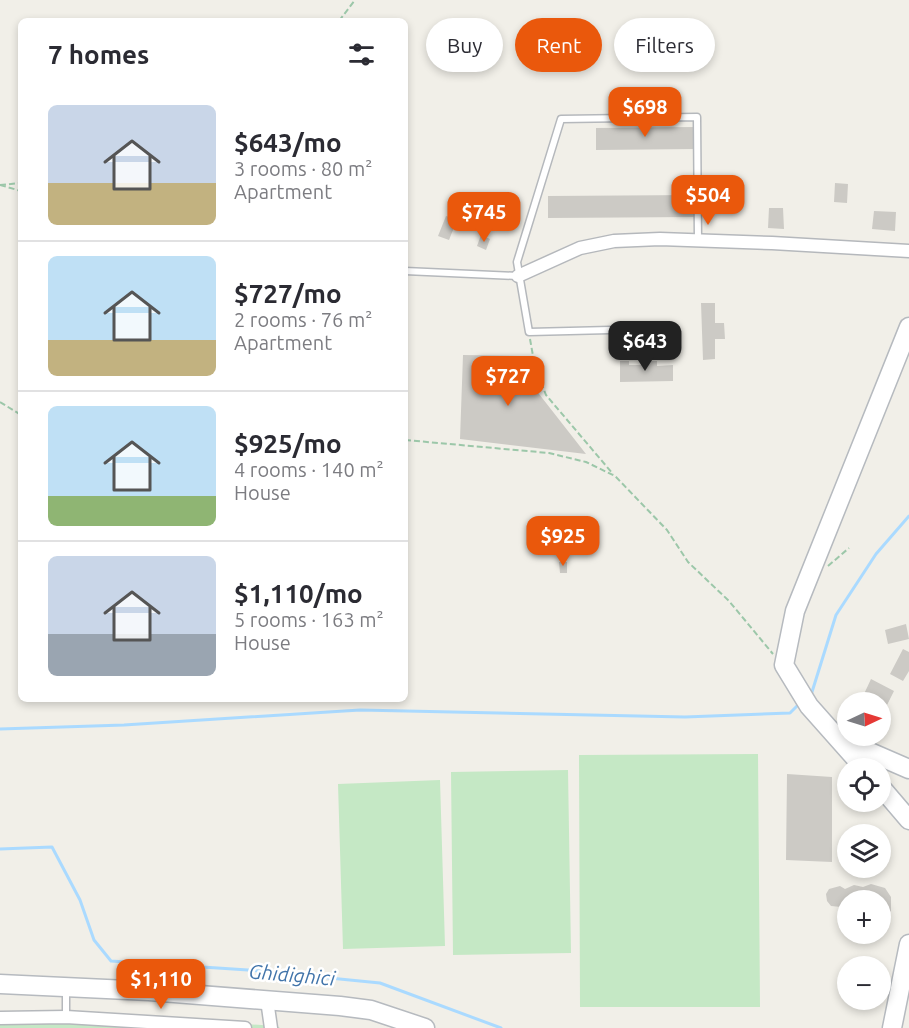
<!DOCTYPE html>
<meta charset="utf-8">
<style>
body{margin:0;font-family:Ubuntu,sans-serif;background:#f7f7f7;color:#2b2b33;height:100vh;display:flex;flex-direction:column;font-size:22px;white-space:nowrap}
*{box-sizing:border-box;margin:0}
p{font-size:20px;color:#7c7c81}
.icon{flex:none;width:33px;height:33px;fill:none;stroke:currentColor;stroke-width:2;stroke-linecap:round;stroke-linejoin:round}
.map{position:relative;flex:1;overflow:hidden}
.side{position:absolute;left:18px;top:18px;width:390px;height:684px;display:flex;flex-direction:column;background:#fff;border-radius:9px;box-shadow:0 3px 9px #0003}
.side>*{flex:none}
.guide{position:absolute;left:426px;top:18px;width:393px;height:54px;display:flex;gap:12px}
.needle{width:39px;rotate:86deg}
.fabs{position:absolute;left:837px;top:692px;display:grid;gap:12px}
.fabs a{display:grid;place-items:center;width:54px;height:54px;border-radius:50%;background:#fff;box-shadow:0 3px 9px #0003;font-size:30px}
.price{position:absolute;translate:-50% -51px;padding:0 14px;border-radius:12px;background:#ea580c;color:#fff;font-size:20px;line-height:39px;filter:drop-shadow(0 2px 3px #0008)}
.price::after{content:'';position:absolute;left:50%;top:36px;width:18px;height:14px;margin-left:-9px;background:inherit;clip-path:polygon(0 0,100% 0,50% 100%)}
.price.selected{background:#222;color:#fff}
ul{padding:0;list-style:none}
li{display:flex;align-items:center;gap:18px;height:150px;padding:0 30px}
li+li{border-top:2px solid #e1e1e2}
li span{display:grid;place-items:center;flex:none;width:168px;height:120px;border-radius:9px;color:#555}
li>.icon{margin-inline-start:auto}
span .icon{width:72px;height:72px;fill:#fffc;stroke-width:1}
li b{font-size:26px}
h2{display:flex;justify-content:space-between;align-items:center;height:72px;padding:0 30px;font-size:26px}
.chip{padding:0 21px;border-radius:27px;background:#fff;box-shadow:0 3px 9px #0003;font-size:21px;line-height:54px}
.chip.selected{background:#ea580c;color:#fff}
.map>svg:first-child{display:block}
.green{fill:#c5e8c5}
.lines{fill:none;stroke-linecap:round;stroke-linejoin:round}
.stream{stroke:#aadaff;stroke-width:3}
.building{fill:#cccac5}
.lane-casing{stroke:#b5b8bc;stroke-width:9}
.street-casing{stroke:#b5b8bc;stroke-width:15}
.secondary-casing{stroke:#b6babf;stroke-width:21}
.path{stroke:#9cc7a9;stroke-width:2;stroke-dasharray:6 3;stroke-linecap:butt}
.lane{stroke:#fff;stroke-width:6}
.street{stroke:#fff;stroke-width:12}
.secondary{stroke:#fff;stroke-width:18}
.labels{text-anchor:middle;stroke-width:5;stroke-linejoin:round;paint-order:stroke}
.water-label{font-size:20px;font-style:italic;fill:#4174aa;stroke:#fff}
</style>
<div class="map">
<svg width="909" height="1028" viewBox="0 0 909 1028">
<rect width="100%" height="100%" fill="#f1efe8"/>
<path class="green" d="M758 754 760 1007H580L579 755Z
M568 770 571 953 453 955 451 772Z
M440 780 445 946 343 949 338 784Z
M40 1011 277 1026 280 1028H0V1012Z"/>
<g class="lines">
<path class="stream" d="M808 695 812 692 836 615 876 554 909 516
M0 729 124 725 360 710 685 717 790 713 799 704
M0 849 52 847 80 900 94 940 111 961 248 970 380 983 501 1028"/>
</g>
<path class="building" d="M695 127V149L596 150V128Z
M835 183 848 184 847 203 834 202Z
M725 186H738V207H725Z
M694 195V217L548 218V196Z
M769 208H783L784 229 768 228Z
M874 211 896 212 895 231 872 229Z
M446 216 457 220 449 240 438 236Z
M481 235 490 239 486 250 477 246Z
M701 303H715V323H724L725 339H715V359L703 360Z
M463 355 522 356 532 385 586 454 460 439Z
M620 361H629V365H641V361H657V366L673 365V381L620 382Z
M559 562H567V573H560Z
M906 624 909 639 888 644 885 630Z
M903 649 909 652V671L903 681 890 674Z
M871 679 894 691 887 705 864 694Z
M787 774 832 777V862L786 860Z
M871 884 885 888 891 897V911L880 922V900H848V913L841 907 831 906 827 901 826 894 829 889 840 886 845 889 854 885 863 887Z"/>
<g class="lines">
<defs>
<path id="lane" d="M405 271 518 276
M610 330 529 332 517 262 561 119 697 117 698 241
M66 1017V988"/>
<path id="street" d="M518 276 580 248 614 241 660 239 772 243 909 251
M267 1000 271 1028
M0 1018 66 1017 245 1028"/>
<path id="secondary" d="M842 740 909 769
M864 768 809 706 784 665 795 611 909 327
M880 786 909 820
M0 984 149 991 340 1006 371 1010 425 1028
M892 1028 909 944"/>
</defs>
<use href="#lane" class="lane-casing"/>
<use href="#street" class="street-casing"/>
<use href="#secondary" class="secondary-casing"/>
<path class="path" d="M339 21 355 0
M0 185 21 191
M0 185 21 183
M530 339 535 367 546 395 613 474
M0 402 21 415
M405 440 549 453 586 462 615 476 667 530 688 562 729 601 773 654
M828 566 849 548"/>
<use href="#lane" class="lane"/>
<use href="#street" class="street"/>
<use href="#secondary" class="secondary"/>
</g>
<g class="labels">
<g class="water-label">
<text transform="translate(292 975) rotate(5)" y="7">Ghidighici</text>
</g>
</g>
</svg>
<div class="fabs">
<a><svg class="needle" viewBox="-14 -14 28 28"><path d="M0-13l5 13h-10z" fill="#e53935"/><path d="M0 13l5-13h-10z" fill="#7c7c81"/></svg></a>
<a><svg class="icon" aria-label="locate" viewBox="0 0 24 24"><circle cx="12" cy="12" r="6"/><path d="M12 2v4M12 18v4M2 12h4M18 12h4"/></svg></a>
<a><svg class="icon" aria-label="layers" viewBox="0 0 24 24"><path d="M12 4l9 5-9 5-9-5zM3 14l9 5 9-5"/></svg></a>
<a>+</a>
<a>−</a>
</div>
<b class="price" style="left:645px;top:138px">$698</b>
<b class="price" style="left:708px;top:226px">$504</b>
<b class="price" style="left:484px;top:243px">$745</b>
<b class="price selected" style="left:645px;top:372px">$643</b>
<b class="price" style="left:508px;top:407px">$727</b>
<b class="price" style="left:563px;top:567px">$925</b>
<b class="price" style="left:161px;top:1010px">$1,110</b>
<div class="guide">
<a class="chip">Buy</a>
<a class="chip selected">Rent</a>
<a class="chip">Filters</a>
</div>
<section class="side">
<h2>7 homes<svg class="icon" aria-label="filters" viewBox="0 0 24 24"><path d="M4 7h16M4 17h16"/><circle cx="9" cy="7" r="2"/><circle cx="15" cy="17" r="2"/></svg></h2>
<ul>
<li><span style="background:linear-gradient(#c9d6e8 65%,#c2b280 0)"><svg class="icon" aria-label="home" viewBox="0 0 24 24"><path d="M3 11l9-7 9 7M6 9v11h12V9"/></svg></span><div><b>$643/mo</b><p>3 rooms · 80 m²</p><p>Apartment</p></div></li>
<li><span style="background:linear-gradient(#bfe0f5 70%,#c2b280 0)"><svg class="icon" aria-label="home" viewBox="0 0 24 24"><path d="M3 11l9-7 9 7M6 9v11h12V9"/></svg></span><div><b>$727/mo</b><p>2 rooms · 76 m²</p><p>Apartment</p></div></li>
<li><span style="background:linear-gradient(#bfe0f5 75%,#8fb573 0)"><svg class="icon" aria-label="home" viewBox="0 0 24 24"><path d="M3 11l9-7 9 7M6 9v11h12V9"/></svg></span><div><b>$925/mo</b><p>4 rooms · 140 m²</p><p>House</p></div></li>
<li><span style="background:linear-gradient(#c9d6e8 65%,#9aa5b1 0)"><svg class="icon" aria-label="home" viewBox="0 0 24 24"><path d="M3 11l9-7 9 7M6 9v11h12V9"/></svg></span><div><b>$1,110/mo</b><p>5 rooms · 163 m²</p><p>House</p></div></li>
</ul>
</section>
</div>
